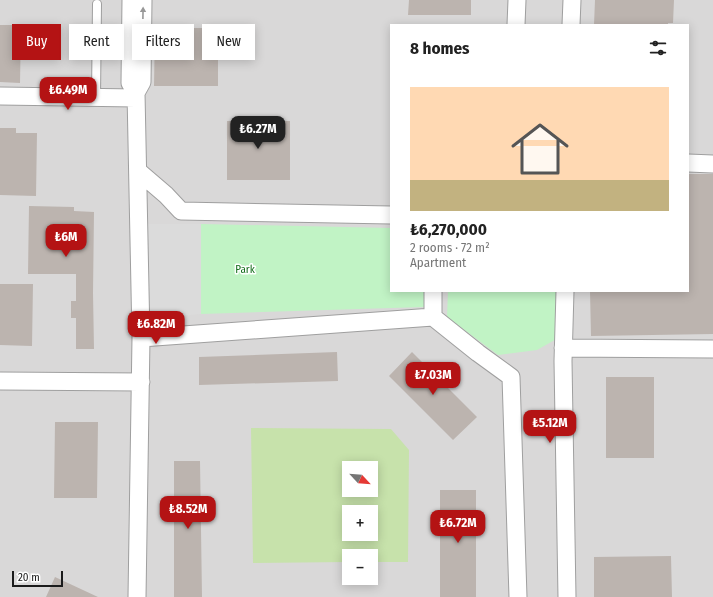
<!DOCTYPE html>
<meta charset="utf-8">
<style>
body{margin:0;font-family:"Fira Sans Condensed",sans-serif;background:#f6f6f6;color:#222;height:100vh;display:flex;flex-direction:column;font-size:15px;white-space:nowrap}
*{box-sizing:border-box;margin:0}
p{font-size:13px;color:#767676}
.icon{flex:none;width:22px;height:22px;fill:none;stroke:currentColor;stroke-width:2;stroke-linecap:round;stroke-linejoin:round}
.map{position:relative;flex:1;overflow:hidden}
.panel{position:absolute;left:390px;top:24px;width:299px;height:268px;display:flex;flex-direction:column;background:#fff;border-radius:0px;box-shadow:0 2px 10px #0003}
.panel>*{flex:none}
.guide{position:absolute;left:12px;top:24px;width:318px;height:36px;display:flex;gap:8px}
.needle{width:26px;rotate:116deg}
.buttons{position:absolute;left:342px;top:461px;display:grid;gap:8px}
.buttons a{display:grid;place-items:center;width:36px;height:36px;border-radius:0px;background:#fff;box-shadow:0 2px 10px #0003;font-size:20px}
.scale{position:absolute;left:12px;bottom:10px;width:51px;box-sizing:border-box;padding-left:4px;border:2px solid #1b1b1b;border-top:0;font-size:11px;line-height:14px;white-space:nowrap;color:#1b1b1b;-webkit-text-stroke:3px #fff;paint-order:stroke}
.price{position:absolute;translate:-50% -34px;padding:0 9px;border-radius:8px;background:#b41314;color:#fff;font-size:13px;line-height:26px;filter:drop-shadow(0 1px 2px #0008)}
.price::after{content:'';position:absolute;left:50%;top:24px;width:12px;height:9px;margin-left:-6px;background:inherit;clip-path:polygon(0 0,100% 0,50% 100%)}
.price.on{background:#222;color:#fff}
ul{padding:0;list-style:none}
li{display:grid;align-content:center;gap:8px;height:212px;padding:0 20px}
li span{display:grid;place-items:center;height:124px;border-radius:0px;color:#555}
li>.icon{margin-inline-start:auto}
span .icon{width:72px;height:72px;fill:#fffc;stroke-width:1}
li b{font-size:17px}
h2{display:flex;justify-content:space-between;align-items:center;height:48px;padding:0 20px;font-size:17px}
.pill{padding:0 14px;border-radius:0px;background:#fff;box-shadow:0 2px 10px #0003;font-size:14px;line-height:36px}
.pill.on{background:#b41314;color:#fff}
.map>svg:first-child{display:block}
.residential{fill:#d9d8d8;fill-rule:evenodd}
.grass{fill:#c7e2ab;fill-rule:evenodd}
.park{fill:#c1f3c5}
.parking{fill:#dbdbdb}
.building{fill:#bcb4af}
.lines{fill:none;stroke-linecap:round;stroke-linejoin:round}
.service-casing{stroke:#9f9f9f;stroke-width:10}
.minor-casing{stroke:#9f9f9f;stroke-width:19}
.service{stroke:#fff;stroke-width:8}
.minor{stroke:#fff;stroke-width:17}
.oneway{fill:#989898}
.labels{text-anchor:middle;stroke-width:3;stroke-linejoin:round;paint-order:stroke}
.park-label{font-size:11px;fill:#156d1c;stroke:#fff}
</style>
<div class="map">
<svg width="713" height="597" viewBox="0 0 713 597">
<rect width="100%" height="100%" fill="#ece8e2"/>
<path class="residential" d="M0 0H713V597H0ZM391 25H688V291H391ZM349 468H371V490H349ZM349 512H371V534H349ZM349 556H371V578H349Z"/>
<path class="grass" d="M251 428 391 429 409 450 408 562H371V556H349V562L253 563ZM349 468H371V490H349ZM349 512H371V534H349Z"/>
<path class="park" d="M201 224 391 228V291H424V307L201 314Z
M448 291H560V337L537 350 498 355 447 317Z"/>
<path class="parking" d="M147 224H201V314L148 319Z"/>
<path class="building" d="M409 0H471V15H408Z
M595 0H674L673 23H668V25H594Z
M0 25H21L20 83 0 82Z
M155 28H218V86H154Z
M227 121H290V180H227Z
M0 128H16V133H37L36 196 0 195Z
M688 174H713V334L591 336 590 291H688Z
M29 206 74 207V211L94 212 93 293 94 349H76V318H71V301H76V274H28Z
M0 284H33L32 346 0 345Z
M337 352 338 381 199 385V357Z
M412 352 477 417 453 440 389 376Z
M606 377H654V458H606Z
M55 422H98L97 498H54Z
M174 461H200L202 597H174Z
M440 490H476V597H440Z
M671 556 672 597H594V557Z
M55 577 98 597H46Z"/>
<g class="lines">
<defs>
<path id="service" d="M96 97 97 4"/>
<path id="minor" d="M131 0 130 83 136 93 141 338 137 597
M516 25 517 0
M571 25 572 0
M137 91 142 82 143 0
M0 96 136 98
M688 163 713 164
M138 171 166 195 181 211 391 215
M565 291 563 361 567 597
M433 317V291
M141 338 433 317 478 353 511 377 518 597
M563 348 713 349
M0 381 141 382"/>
</defs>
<use href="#service" class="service-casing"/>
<use href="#minor" class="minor-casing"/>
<use href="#service" class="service"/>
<use href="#minor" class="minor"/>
</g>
<defs><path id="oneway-solid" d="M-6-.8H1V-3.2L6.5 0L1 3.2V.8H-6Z"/></defs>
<use class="oneway" href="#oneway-solid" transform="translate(143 13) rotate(-89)"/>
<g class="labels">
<g class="park-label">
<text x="245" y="273">Park</text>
</g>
</g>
</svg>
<div class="buttons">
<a><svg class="needle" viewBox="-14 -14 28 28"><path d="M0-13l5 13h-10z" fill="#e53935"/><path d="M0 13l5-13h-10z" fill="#767676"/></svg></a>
<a>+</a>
<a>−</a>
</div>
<div class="scale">20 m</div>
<b class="price" style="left:68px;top:111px">₺6.49M</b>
<b class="price on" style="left:258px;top:150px">₺6.27M</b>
<b class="price" style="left:66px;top:258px">₺6M</b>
<b class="price" style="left:156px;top:345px">₺6.82M</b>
<b class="price" style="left:433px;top:396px">₺7.03M</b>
<b class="price" style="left:550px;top:444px">₺5.12M</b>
<b class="price" style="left:188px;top:530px">₺8.52M</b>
<b class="price" style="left:458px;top:544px">₺6.72M</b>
<div class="guide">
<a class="pill on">Buy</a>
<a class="pill">Rent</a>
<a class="pill">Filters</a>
<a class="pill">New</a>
</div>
<section class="panel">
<h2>8 homes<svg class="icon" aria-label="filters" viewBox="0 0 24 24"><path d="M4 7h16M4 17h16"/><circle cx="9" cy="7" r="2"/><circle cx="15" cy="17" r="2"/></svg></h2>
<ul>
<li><span style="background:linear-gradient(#ffd9b3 75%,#c2b280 0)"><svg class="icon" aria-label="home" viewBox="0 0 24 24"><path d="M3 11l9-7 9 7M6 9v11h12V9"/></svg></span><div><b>₺6,270,000</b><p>2 rooms · 72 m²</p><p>Apartment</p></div></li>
</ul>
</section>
</div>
